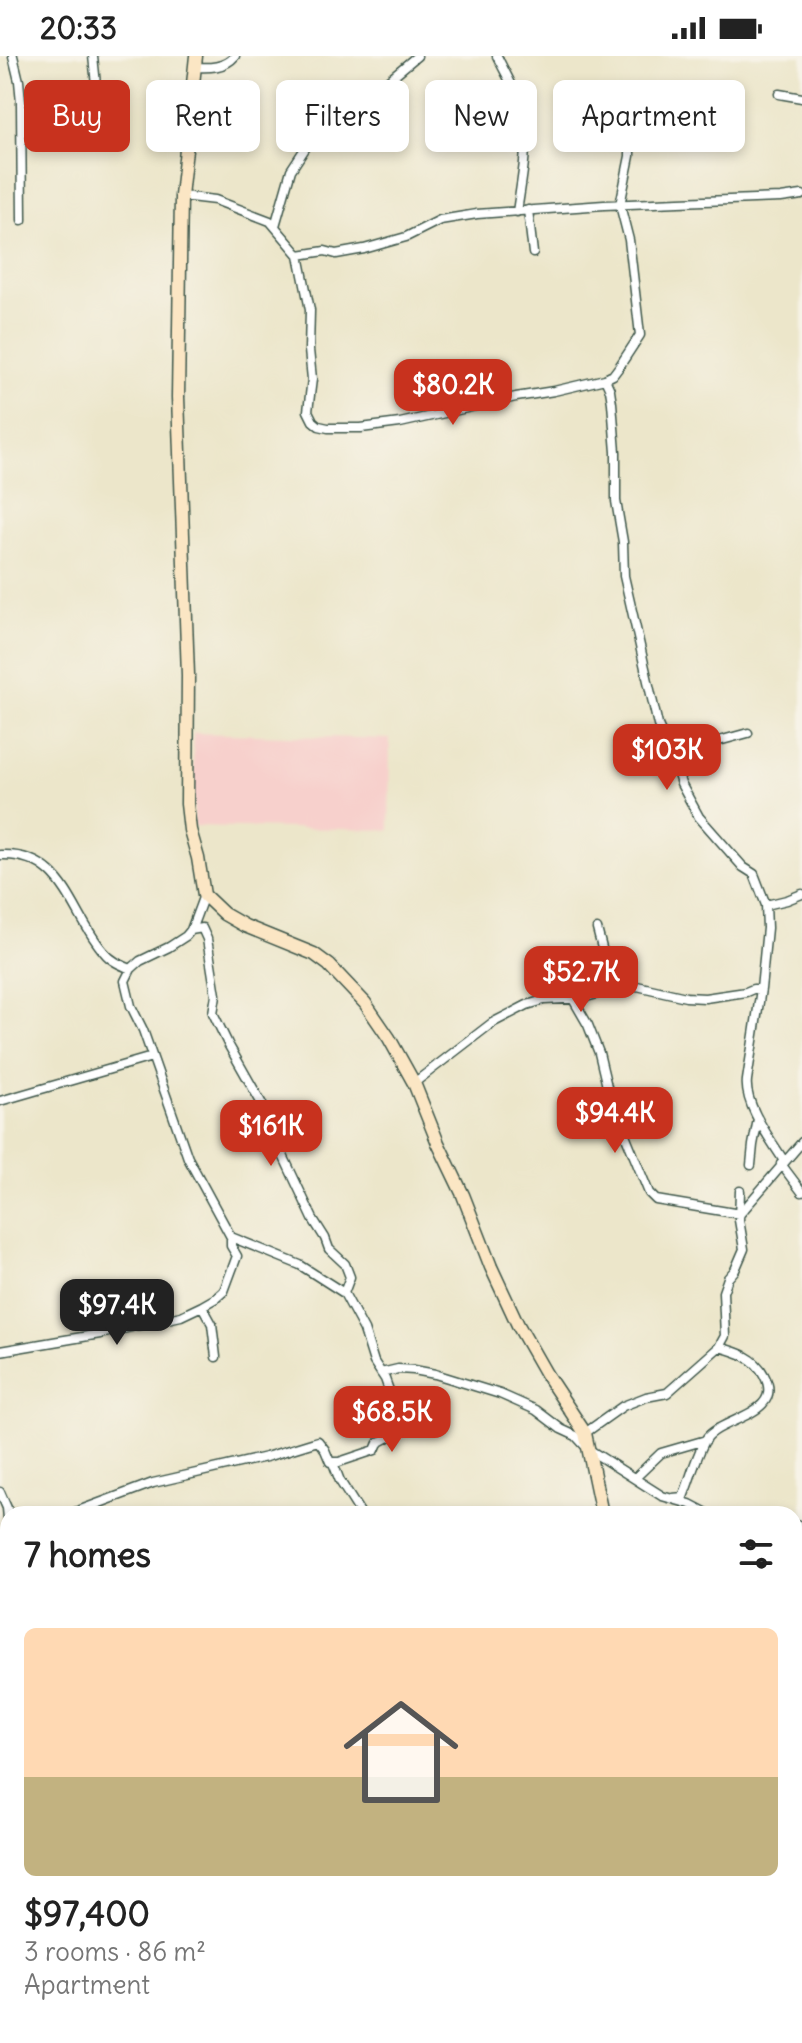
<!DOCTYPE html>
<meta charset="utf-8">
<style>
body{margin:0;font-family:Delius,sans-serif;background:#f6f6f6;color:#222;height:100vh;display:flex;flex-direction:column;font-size:30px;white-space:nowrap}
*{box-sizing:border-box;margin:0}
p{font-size:26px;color:#767676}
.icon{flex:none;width:44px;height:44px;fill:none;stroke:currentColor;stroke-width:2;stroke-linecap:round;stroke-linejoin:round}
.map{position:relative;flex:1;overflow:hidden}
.sheet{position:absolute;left:0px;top:1450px;width:802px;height:538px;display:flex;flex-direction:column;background:#fff;border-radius:24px 24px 0 0;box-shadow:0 4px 12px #0003}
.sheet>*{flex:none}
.hud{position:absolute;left:24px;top:24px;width:754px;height:72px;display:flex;gap:16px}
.price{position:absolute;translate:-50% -68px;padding:0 18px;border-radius:16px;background:#c8321e;color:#fff;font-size:26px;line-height:52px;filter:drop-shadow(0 2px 4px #0008)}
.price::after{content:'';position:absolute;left:50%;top:48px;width:24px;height:18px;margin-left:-12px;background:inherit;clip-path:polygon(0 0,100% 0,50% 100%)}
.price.selected{background:#222;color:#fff}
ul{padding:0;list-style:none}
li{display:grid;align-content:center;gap:16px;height:424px;padding:0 24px}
li span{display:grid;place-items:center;height:248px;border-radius:12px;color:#555}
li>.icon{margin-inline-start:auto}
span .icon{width:144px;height:144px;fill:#fffc;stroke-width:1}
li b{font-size:34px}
h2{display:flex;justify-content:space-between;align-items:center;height:96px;padding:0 24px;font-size:34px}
.chip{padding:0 28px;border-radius:12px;background:#fff;box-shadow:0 4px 12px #0003;font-size:28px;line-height:72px}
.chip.selected{background:#c8321e;color:#fff}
.status{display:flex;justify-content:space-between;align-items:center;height:56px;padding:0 40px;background:#fff;direction:ltr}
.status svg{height:22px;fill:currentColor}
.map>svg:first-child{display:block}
.built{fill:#f7d0cc}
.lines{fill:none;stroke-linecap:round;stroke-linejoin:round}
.river{stroke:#74bbec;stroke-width:14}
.street-casing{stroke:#3e564a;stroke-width:11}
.secondary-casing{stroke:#3e564a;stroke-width:15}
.street{stroke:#fff;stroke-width:8}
.secondary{stroke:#fbe6c4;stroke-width:12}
</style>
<div class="status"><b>20:33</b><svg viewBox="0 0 49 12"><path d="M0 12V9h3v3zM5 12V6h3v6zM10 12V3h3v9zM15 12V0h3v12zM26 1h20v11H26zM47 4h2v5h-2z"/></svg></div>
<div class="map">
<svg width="802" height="1987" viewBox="0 0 802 1987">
<rect width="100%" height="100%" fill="#f7f3e8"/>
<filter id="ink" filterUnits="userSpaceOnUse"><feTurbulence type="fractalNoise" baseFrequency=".0125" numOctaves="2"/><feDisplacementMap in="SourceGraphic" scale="16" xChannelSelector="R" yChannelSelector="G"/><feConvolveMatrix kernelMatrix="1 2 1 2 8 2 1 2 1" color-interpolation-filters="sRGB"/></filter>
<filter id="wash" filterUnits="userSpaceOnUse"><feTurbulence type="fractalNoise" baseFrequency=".006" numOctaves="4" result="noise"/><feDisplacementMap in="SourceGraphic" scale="32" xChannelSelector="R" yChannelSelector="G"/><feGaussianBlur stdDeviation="1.8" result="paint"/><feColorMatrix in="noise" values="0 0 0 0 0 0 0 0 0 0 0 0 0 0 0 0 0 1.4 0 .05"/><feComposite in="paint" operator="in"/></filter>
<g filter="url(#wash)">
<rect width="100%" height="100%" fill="#ece6ca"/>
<path class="built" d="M193 677 390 683 389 774 194 770Z"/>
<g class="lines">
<path class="river" d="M794 1852 802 1843
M684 1987 689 1980"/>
</g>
</g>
<g filter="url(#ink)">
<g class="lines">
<defs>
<path id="street" d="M13 0 19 25 21 46 22 164
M93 0 98 47
M497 0C507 21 521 42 524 66 528 95 521 127 517 156
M194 11C209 12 225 12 235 0
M779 38 802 42
M181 140 215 144 270 165 299 199 325 195 336 198 364 193 406 181 440 164 477 158 604 149 781 142 802 139
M528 154 533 197
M275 170 291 114 310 85 346 65 360 54 380 31 417 0
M299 199 310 254 309 294 312 323 308 355 313 365 319 370 328 372H361L400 367 516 341 554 335 605 323 613 319 619 311 640 279 629 184 620 149 630 100V73L639 49
M605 323 610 334 612 347 616 396V445L623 486 624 520 658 669 675 709 681 728 699 761 743 811 754 818 766 849 767 872 761 933 747 1024C744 1049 771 1084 784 1105
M671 698 748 677
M0 799C65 796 70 857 104 896 111 905 121 909 131 913
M766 849 787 844 802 838
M597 873 613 934
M573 943 588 969 599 997 609 1039 649 1137 656 1144 740 1158
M414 1027 492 967 527 949 544 944 582 942 613 934 637 930 686 941 705 942 746 936 753 933H761
M0 1045 152 1001
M781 1108 802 1136
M751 1109 753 1089 758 1063
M740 1158 802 1086
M231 1181 300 1209 344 1237
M202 1250 216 1242 224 1235 237 1200 231 1190V1181L188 1102 143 974 131 950 125 925 131 913 140 905 169 891 186 880 191 874 204 839
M0 1295 100 1278 181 1260 202 1250 212 1268 216 1301
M381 1317 398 1313 414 1314 435 1318 500 1338 536 1354 561 1373 576 1380 588 1393 662 1440 690 1448 709 1458
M585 1377 623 1350 646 1341 667 1337 719 1291 725 1280 723 1236 728 1222 735 1214 744 1193 739 1164 740 1135
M333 1407 340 1425 361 1458
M635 1422 661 1397 706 1384
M0 1436 7 1452 8 1463
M673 1442 683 1441C690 1424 697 1397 706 1383 721 1361 786 1359 764 1319 755 1301 737 1296 719 1291
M70 1458 153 1427 266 1401 318 1385 325 1394 330 1406H339L375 1394 378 1387 395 1378 391 1340 385 1323 374 1306 364 1274 344 1237 350 1221 345 1208 329 1193 325 1182 313 1163 272 1076 262 1048 228 988 213 957 216 939 207 883 202 872 191 874
M794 1471 802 1469
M0 1511 8 1491
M0 1541 8 1575
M0 1648 8 1646
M0 1970 8 1969
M113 1980V1987
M301 1987 313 1980"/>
<path id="secondary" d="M196 0 181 140 178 341 188 619 187 748 190 774 198 802 204 839 224 858 245 870 314 898 329 909 365 947 389 982 414 1027 438 1087 463 1139 491 1211 518 1269 546 1318 585 1377 602 1458
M593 1987 600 1980"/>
</defs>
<use href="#street" class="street-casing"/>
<use href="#secondary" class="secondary-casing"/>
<use href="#street" class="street"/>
<use href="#secondary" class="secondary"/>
</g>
</g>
</svg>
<b class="price" style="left:453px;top:371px">$80.2K</b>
<b class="price" style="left:667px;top:736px">$103K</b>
<b class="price" style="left:581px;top:958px">$52.7K</b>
<b class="price" style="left:615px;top:1099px">$94.4K</b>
<b class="price" style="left:271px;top:1112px">$161K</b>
<b class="price selected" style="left:117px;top:1291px">$97.4K</b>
<b class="price" style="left:392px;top:1398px">$68.5K</b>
<div class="hud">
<a class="chip selected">Buy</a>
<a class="chip">Rent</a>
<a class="chip">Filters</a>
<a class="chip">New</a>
<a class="chip">Apartment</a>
</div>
<section class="sheet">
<h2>7 homes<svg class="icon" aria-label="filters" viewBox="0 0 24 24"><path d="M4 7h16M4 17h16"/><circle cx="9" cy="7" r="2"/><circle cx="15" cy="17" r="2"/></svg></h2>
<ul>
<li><span style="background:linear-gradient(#ffd9b3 60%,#c2b280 0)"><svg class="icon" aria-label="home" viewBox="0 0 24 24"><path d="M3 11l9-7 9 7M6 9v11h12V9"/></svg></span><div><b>$97,400</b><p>3 rooms · 86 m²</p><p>Apartment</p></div></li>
</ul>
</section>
</div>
